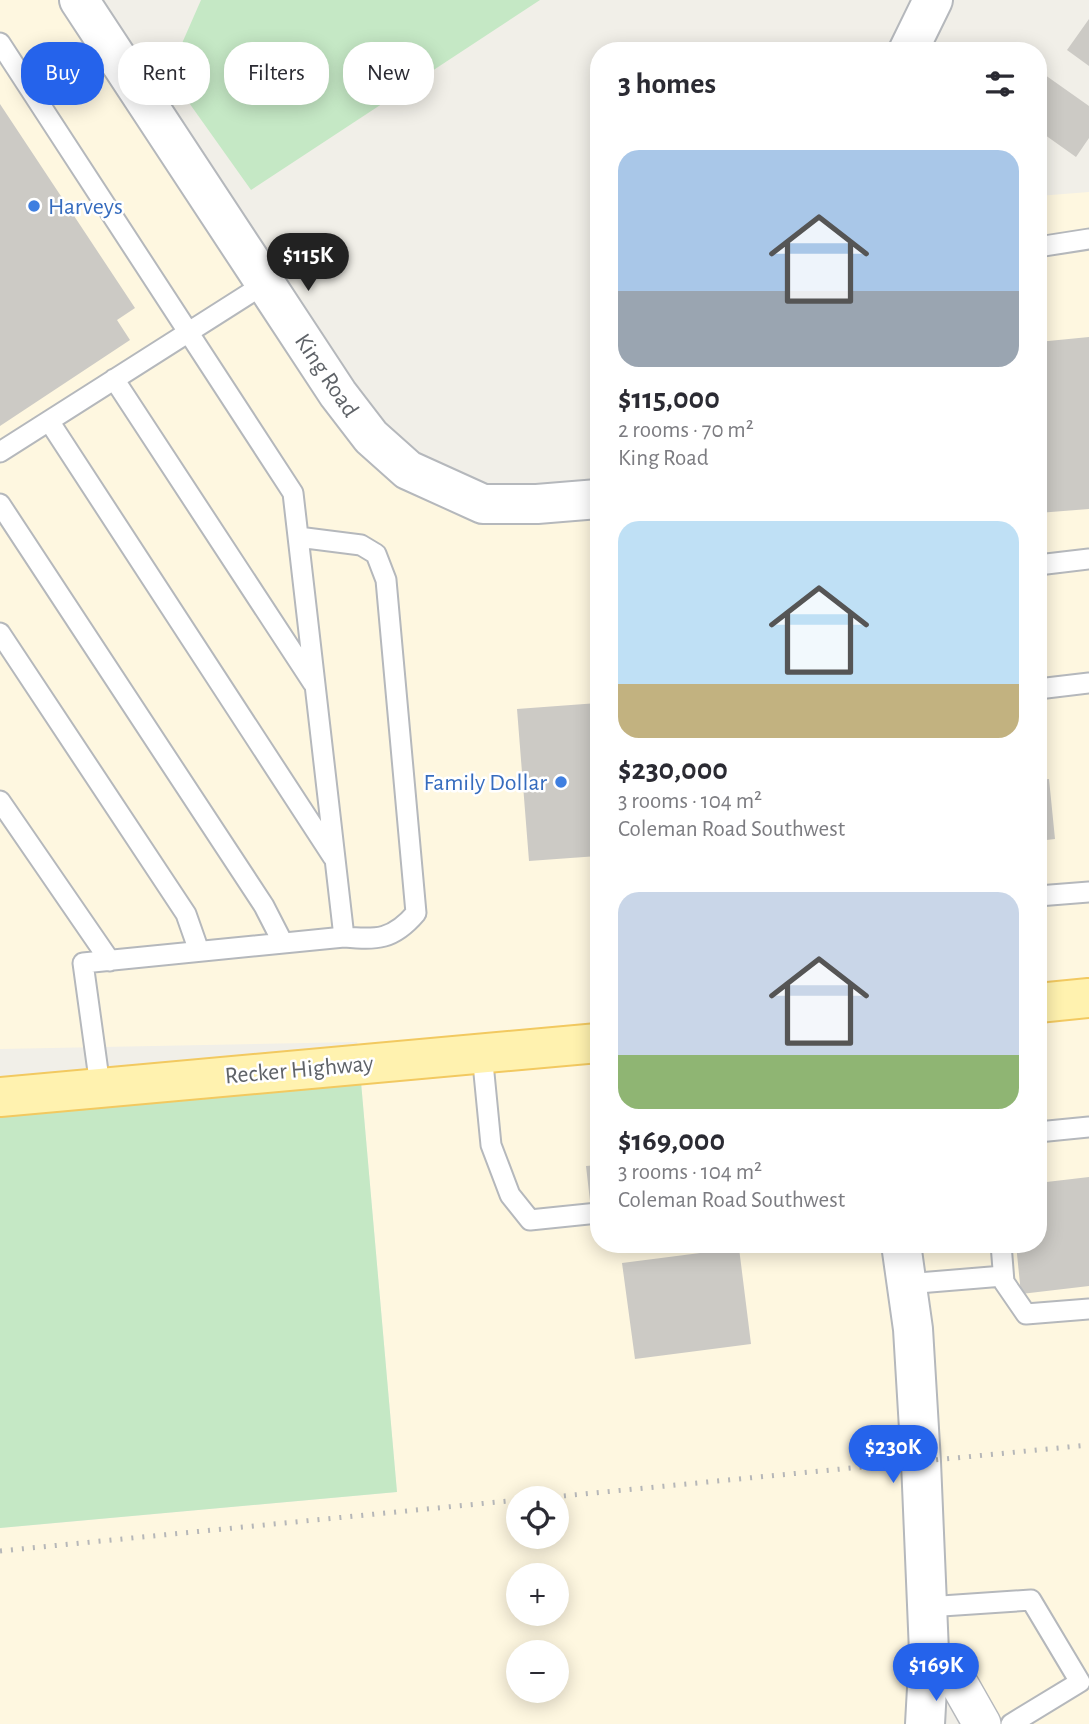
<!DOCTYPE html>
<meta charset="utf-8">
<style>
body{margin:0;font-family:"Alegreya Sans",sans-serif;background:#f7f7f7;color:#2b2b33;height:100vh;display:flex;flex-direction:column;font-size:26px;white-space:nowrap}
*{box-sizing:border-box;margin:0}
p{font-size:23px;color:#7c7c81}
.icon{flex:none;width:38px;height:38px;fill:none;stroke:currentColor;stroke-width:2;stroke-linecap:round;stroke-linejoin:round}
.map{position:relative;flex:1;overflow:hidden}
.drawer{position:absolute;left:590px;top:42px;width:457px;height:1211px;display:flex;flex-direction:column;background:#fff;border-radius:28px;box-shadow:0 4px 18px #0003}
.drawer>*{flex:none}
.hud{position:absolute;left:21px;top:42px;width:464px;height:63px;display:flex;gap:14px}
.fabs{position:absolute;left:506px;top:1486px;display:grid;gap:14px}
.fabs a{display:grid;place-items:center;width:63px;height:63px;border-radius:50%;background:#fff;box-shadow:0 4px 18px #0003;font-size:35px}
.price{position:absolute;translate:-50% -60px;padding:0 16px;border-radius:24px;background:#2563eb;color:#fff;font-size:23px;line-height:46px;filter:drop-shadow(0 2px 4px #0008)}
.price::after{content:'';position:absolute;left:50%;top:42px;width:21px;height:16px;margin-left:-10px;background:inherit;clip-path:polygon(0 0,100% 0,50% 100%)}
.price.current{background:#222;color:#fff}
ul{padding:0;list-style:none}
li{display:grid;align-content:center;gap:14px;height:371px;padding:0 28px}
li span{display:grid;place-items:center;height:217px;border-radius:21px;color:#555}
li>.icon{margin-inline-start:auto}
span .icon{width:126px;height:126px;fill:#fffc;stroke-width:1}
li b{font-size:30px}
h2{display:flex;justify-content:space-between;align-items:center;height:84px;padding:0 28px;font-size:30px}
.tag{padding:0 24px;border-radius:28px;background:#fff;box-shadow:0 4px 18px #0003;font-size:24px;line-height:63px}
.tag.current{background:#2563eb;color:#fff}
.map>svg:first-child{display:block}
.commercial{fill:#fef7e0;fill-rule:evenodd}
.green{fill:#c5e8c5}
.building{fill:#cccac5}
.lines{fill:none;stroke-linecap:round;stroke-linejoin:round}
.service-casing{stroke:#b5b8bc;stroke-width:23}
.minor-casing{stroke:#b5b8bc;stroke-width:40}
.tertiary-casing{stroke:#b5b8bc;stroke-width:42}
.primary-casing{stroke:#f2c960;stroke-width:42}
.service{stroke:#fff;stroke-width:19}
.minor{stroke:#fff;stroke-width:37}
.tertiary{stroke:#fff;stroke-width:38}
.primary{stroke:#fff2af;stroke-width:38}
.rail{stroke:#b6b7b8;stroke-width:5;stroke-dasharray:2 9;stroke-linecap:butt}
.shop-dot{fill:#3f7fe0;stroke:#fff;stroke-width:2.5}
.labels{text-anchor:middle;stroke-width:5;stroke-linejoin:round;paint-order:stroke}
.shop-label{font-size:24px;fill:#366cbe;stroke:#fff;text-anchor:start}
.street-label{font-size:24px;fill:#5f6368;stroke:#fff}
</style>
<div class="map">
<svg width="1089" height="1724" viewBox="0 0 1089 1724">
<rect width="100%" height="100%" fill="#f1efe8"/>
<path class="commercial" d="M0 0H60L324 403 358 447 598 517V1025L358 1045 357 1042 0 1049Z
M1089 192V980L1038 985V196Z
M1089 1017V1724H1002L976 1679 946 1646 918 1244H1038V1022Z
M598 1061V1244H884L896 1329 912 1644 905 1650 911 1658 908 1724H0V1528L397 1492 361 1082ZM518 1498H556V1536H518ZM518 1575H556V1614H518ZM518 1652H556V1690H518Z"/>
<path class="green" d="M201 0H540L251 190 165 69 176 57Z
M361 1082 397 1492 0 1528V1115Z"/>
<path class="building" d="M1089 19V66L1067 50Z
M1038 70 1089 106V138L1076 157 1038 130Z
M0 104 135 308 117 320 130 340 0 426Z
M1089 337V509L1038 513V342Z
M598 703V856L529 861 517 709Z
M1049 779 1055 839 1038 841V780Z
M598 1165V1200L590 1201 586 1166Z
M1089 1177V1286L1021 1294 1016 1244H1038V1183Z
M739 1248 751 1344 635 1359 622 1263Z"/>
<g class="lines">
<defs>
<path id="service" d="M0 43 293 493 344 937 83 963 100 1086
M1038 247 1089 239
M114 379 313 683
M49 421 333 857
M0 452 266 283
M0 504 264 906 283 943
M298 537 361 545 376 554 386 580 416 913C393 940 377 940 344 937
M1038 565 1089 559
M0 633 186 914 199 951
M1038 689 1089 683
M0 801 110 961
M1038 896 1089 892
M482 1053 491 1145 510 1195 530 1220 598 1213
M1038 1132 1089 1127
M1001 1244 1004 1282 1026 1314 1089 1309
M906 1284 1003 1276
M927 1607 1031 1600 1080 1682 1011 1724"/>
<path id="minor" d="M929 1652 961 1687 982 1724"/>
<path id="tertiary" d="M79 0 338 394 371 437 408 470 483 504H537L598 499
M908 51 933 0
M901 1244 913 1329 921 1462 929 1652 925 1724"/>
<path id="primary" d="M1038 1003 1089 998
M0 1097 598 1043"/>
</defs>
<use href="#service" class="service-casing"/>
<use href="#minor" class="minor-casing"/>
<use href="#tertiary" class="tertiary-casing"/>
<use href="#primary" class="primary-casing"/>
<use href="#service" class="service"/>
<use href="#minor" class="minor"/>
<use href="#tertiary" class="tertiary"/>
<use href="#primary" class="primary"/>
<path class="rail" d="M542 1498 1089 1445
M0 1551 518 1500"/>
</g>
<g class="shop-dot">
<circle cx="34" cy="206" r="7"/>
<circle cx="561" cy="782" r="7"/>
</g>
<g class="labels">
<g class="shop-label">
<text x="48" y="214">Harveys</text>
<text x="547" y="790" text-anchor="end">Family Dollar</text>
</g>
<g class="street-label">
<text transform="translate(327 375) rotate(56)" y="8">King Road</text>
<text transform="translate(299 1069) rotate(-5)" y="8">Recker Highway</text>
</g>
</g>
</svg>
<div class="fabs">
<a><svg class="icon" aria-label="locate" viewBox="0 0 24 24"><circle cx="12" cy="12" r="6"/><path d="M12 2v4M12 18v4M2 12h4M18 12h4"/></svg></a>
<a>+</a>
<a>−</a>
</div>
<b class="price current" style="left:308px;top:293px">$115K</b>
<b class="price" style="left:893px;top:1485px">$230K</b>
<b class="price" style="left:936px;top:1703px">$169K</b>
<div class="hud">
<a class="tag current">Buy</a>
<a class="tag">Rent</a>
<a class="tag">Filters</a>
<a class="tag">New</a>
</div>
<section class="drawer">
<h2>3 homes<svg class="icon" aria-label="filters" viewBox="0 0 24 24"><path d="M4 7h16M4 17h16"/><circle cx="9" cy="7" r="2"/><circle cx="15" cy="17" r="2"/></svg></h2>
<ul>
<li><span style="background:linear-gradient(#a9c7e8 65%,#9aa5b1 0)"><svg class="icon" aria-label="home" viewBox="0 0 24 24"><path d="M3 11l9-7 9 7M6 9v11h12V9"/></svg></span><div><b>$115,000</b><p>2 rooms · 70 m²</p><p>King Road</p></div></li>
<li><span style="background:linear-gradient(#bfe0f5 75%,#c2b280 0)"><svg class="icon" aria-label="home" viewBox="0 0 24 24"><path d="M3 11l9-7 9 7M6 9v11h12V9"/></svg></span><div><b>$230,000</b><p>3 rooms · 104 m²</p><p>Coleman Road Southwest</p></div></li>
<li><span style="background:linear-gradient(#c9d6e8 75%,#8fb573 0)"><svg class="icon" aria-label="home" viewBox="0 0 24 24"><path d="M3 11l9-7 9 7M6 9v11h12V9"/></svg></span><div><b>$169,000</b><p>3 rooms · 104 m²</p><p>Coleman Road Southwest</p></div></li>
</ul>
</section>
</div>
